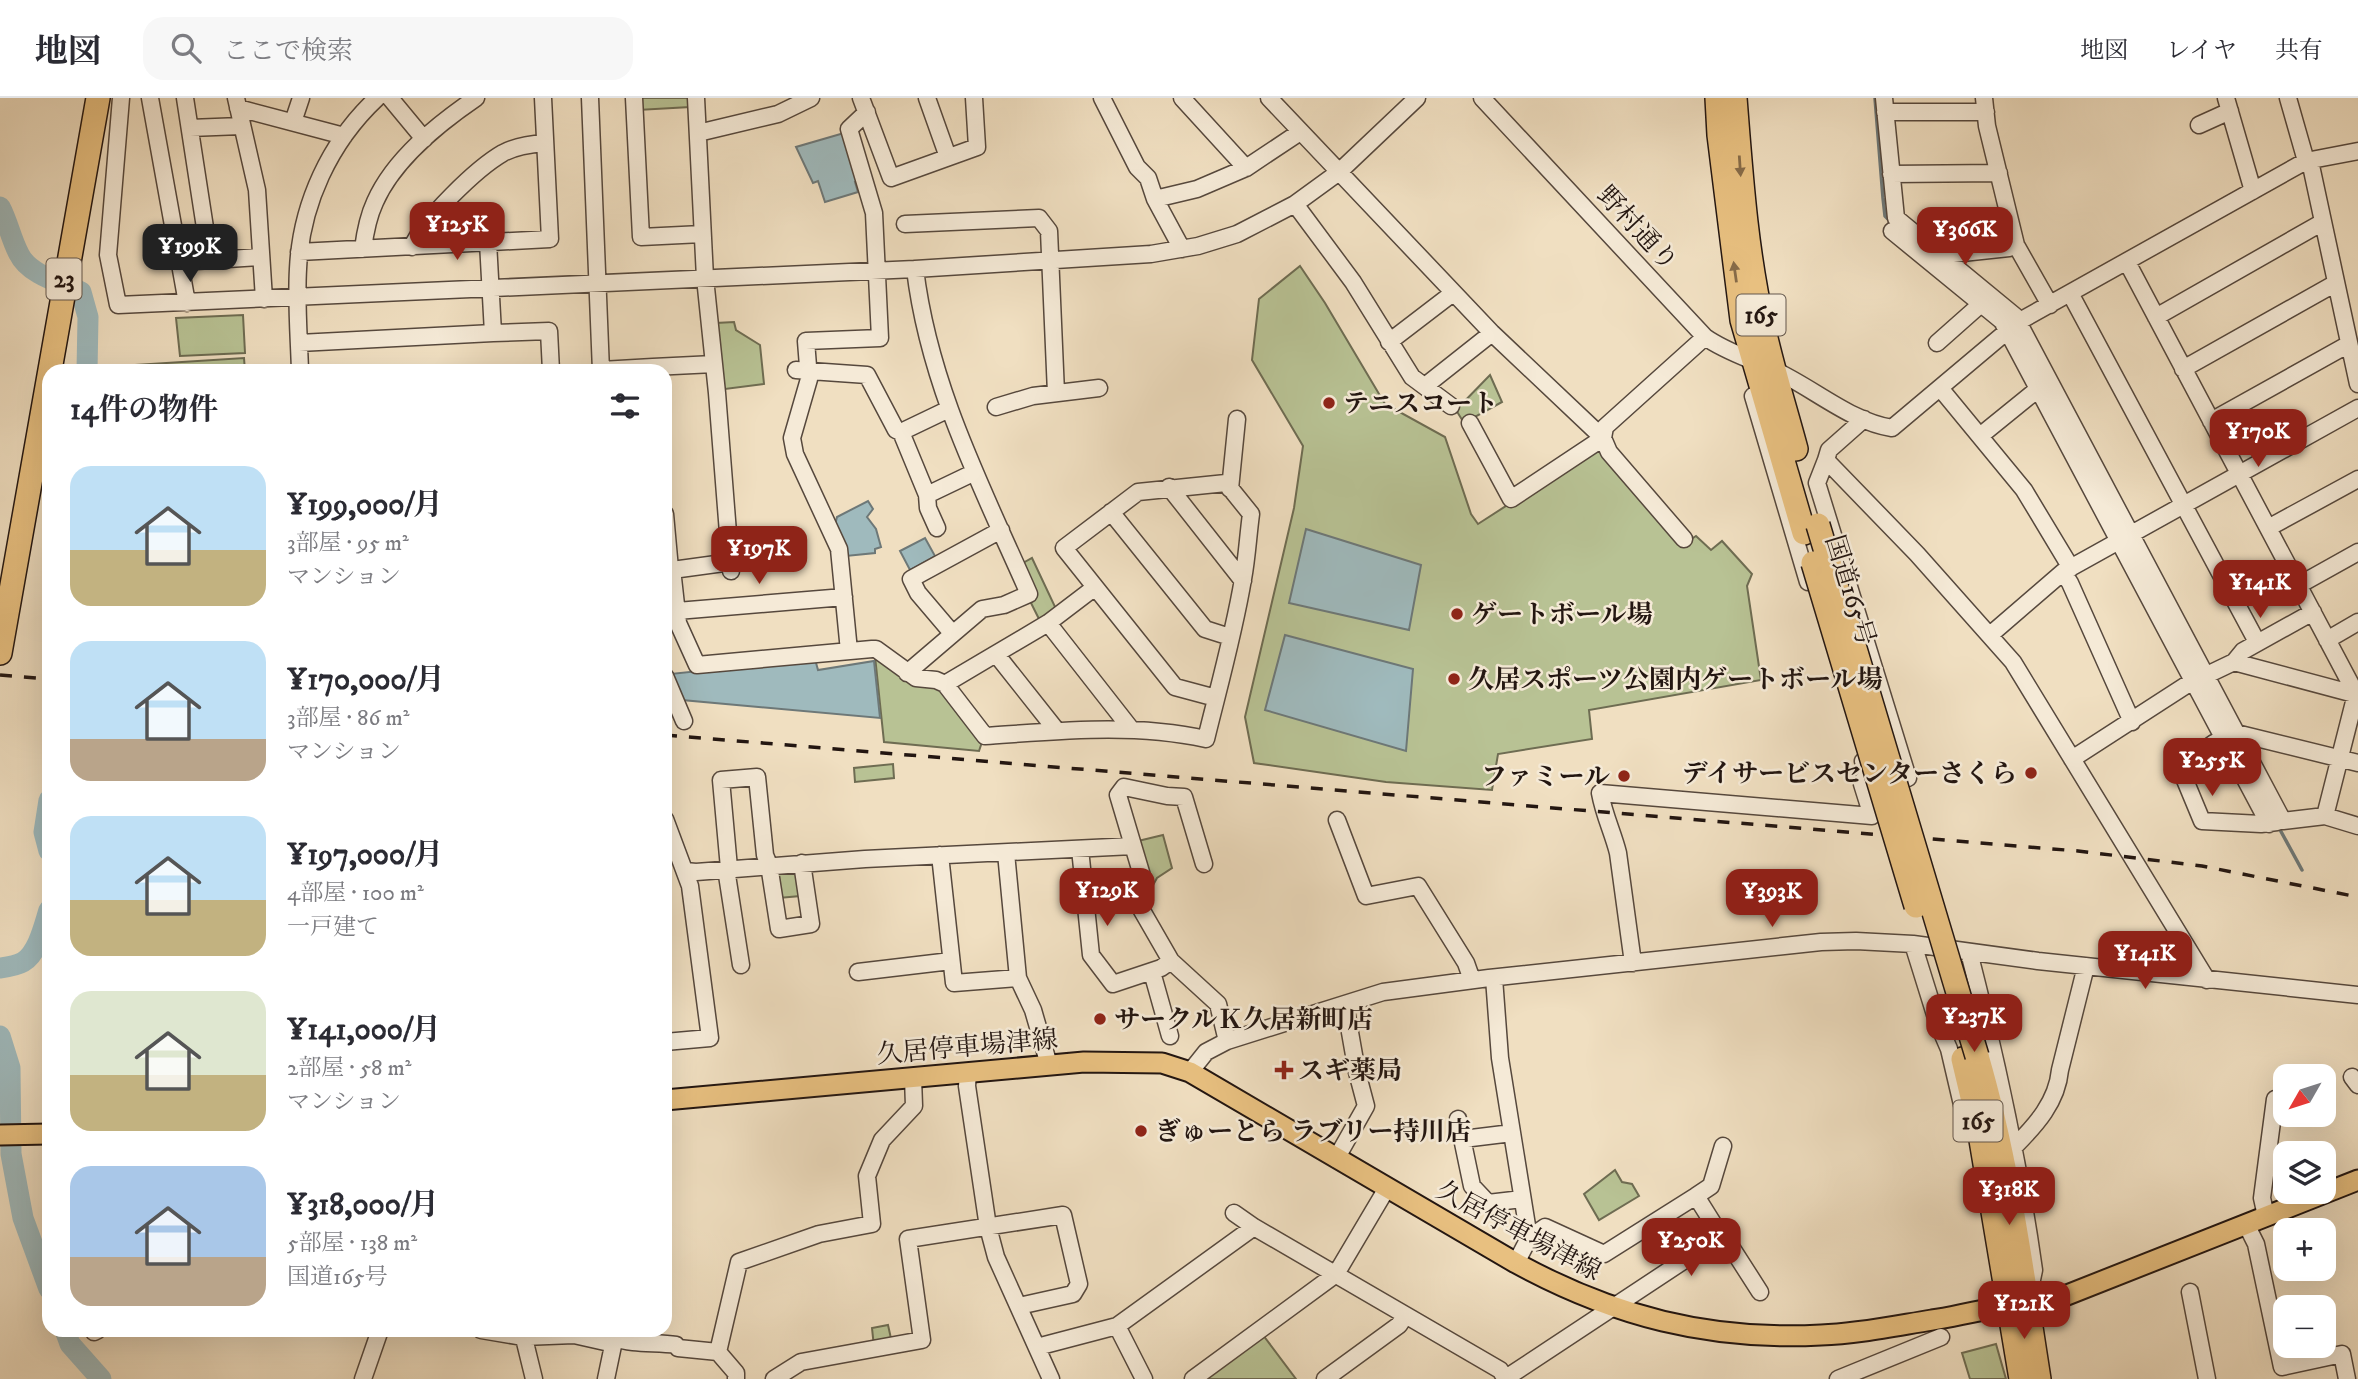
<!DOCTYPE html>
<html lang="ja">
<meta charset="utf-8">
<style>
body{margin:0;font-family:"IM FELL DW Pica","Noto Serif JP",serif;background:#f7f7f7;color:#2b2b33;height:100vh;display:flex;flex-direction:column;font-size:26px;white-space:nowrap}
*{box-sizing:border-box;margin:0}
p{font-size:23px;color:#7c7c81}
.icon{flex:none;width:38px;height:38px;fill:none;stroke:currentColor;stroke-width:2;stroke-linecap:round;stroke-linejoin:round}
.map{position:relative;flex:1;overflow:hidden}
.side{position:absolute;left:42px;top:266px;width:630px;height:973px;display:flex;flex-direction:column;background:#fff;border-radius:21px;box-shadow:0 7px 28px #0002}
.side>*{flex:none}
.needle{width:46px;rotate:231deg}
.tools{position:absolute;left:2273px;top:966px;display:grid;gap:14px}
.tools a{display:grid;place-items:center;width:63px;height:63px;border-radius:14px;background:#fff;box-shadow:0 7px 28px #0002;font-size:35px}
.price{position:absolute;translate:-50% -60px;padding:0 16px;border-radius:14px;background:#8f2418;color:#fff;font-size:23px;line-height:46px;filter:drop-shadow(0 2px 4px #0008)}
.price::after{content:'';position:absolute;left:50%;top:42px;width:21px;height:16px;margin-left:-10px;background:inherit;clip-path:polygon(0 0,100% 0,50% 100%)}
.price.current{background:#222;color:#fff}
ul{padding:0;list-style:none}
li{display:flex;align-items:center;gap:21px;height:175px;padding:0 28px}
li span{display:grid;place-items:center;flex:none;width:196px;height:140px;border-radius:21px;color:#555}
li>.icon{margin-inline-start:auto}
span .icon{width:84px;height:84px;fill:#fffc;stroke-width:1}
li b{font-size:30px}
h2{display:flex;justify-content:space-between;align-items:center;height:84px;padding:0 28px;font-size:30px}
header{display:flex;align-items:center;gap:42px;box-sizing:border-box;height:98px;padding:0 35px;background:#fff;border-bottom:2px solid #e1e1e2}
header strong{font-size:33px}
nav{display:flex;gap:38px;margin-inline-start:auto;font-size:24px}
.search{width:490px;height:63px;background:#f7f7f7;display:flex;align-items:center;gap:18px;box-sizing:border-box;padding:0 24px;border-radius:21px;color:#7c7c81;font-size:26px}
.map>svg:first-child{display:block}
.green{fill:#b8c294;stroke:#6e6c52;stroke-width:2}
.water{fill:#9fbabd;stroke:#6d7878;stroke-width:2}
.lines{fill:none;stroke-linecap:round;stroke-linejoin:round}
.stream{stroke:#6d7878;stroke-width:3.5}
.river{stroke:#9fbabd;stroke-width:21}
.minor-casing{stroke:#56483d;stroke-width:19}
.major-casing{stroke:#231611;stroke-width:23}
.highway-casing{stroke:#231611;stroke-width:26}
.minor{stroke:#f5ead7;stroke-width:16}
.major{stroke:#e8c080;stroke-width:19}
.highway{stroke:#e8c080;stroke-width:23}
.rail{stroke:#231611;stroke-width:3.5;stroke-dasharray:12 12;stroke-linecap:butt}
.highway-bridge-casing{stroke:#231611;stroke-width:26;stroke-linecap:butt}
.highway-bridge{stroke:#e8c080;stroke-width:23}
.oneway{fill:#866b48}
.poi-dot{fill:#8f2418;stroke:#f5ead7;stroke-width:2.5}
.labels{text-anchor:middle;stroke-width:5;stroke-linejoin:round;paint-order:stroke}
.shield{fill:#f5ead7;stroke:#62564c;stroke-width:2}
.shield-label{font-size:24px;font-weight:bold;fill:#231611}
.street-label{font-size:26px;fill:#231611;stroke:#f5ead7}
.poi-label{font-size:26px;font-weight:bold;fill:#231611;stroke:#f5ead7;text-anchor:start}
</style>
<header>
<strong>地図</strong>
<div class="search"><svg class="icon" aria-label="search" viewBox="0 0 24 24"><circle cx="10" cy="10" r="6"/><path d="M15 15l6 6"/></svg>ここで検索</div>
<nav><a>地図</a><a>レイヤ</a><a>共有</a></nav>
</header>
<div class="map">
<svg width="2358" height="1281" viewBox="0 0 2358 1281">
<rect width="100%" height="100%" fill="#f0dfc1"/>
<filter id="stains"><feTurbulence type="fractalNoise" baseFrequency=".00286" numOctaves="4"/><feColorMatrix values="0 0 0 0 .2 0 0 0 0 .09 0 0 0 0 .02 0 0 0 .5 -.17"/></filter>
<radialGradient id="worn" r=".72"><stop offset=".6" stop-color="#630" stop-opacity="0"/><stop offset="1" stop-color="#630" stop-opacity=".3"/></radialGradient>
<path class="green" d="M638 0H690V9L638 12Z
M1300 168 1325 205 1385 306 1445 339 1471 416 1478 426 1599 348 1684 446 1696 438 1711 452 1722 443 1752 476 1747 488 1761 582 1589 612 1592 641 1498 656 1492 692 1386 684 1254 665 1245 619 1294 410 1303 348 1252 262 1259 201Z
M243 217 245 255 180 258 176 220Z
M734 224 736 232 760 247 764 286 725 291 721 287 716 225Z
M244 260 245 273H120V268Z
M1490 277 1502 304 1464 325 1456 312Z
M1032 460 1057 513 1040 523 1029 501 1023 465Z
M875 558 940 590 982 644 979 653 884 644Z
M893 666 894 680 855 684 854 670Z
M1163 737 1172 770 1157 780 1153 787 1149 786 1138 743Z
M796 771 800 798 779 800 775 772Z
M1615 1072 1622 1084 1632 1086 1639 1098 1599 1122 1584 1096Z
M888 1227 892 1245 874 1249 872 1230Z
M1263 1237 1296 1281H1202Z
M1996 1246 2006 1281H1970L1962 1255Z"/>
<path class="water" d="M844 35 858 83 855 84 858 94 825 104 818 83 813 85 796 49Z
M868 403 873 411 867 419 876 431 881 449 875 451V455L846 458 835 427 837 419Z
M1306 431 1421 467 1409 532 1289 505Z
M925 440 935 458 910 472 900 453Z
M1285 537 1413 571 1406 653 1265 612Z
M815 561 818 572 874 563 880 620 682 602 670 576Z"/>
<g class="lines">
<path class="stream" d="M1875 0 1883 100 1885 118 1889 122
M2278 728 2302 772"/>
<path class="river" d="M0 109C8 124 11 141 19 156 29 177 62 185 81 194L88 219 87 273
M49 702 44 734 49 753
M0 870C8 869 16 868 23 864 38 855 44 828 49 812
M0 938 10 970 11 1056 23 1120 49 1191
M65 1232 70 1246 101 1281"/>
<defs>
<path id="minor" d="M121 0 108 157 118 207 915 171 1151 156 1198 148 1237 136 1295 106 1339 74 1417 0
M150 0 187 205
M185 0 210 162
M236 0 257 92 264 201
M390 0 424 41
M590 0 601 273
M634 0 641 139 702 136
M696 0 705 180 717 295 731 473
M861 0 891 80 977 49 974 0
M927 0 948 59
M1102 0 1137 69 1148 80 1155 101 1182 151
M1182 0 1246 70
M1269 0 1492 235 1603 340 1609 354 1684 441
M1482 0 1705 239C1726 254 1751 261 1774 272 1812 289 1851 324 1892 330L2018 224 2306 63 2358 53
M1884 0 1896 120 2015 218 2283 723 2325 718 2356 596 2127 164
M1984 0 1987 28 2016 147 2050 207
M2226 0 2253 93
M2288 0 2306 63
M238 10 344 38
M1885 14H1986
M293 24 301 0
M2199 27 2230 13
M190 30 241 28
M698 35 778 16 811 0
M2310 63 2358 286
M1891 76 1999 75
M1155 101 1197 91 1246 70 1300 34
M1295 106 1353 184 1412 279 1451 308
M905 126 1039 120 1049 133 1056 295
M1892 133 2002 223 2269 726
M488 144 493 235 549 233 551 273
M412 149C424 121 477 70 503 55 516 48 531 46 545 45
M363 151C365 135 368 119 375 104 394 61 438 26 476 0
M299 154 550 141 543 0
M1945 161 1953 156 2009 150 2016 147
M180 164 261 159
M2070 195 2257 544
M2156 219 2323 124
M1389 244 1453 195
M299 245 493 235
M1937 245 1981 206
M2183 271 2336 185
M601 272 653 269
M796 272 867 277 896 332 901 334 927 397 928 410 937 430
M300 273C299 239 296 205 298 171 301 106 330 44 377 0
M653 273V269L714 266
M1425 288 1492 235
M1940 290 2024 392 2071 470
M1753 298 1808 484
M996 309 1033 298 1099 290
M1864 321 1829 352 1826 362 1917 456 2013 564 2207 882
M2211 323 2349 246
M1470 325 1511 401 1603 340 1605 329 1705 239
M901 334 949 311
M1980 338 2038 291 2047 286
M1826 362 1817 385 1908 680H1885
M1169 389 1243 483
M1230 391 1237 321
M927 397 975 374
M1111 414 1205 531 1230 539
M665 416 670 471
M2268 430 2358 381
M672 471 678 525 697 567 872 551H876L916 580 936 582 945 586 985 638C1059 633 1133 625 1206 641 1219 588 1234 535 1243 481 1247 460 1248 438 1251 416L1226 385 1138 394 1064 450 1175 589 1216 600
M665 473 731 464
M2063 474 2070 485 2132 624
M2299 487 2358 454
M677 513 844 499
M1048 525 1131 631
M952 535 918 495 911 481 1001 432
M1990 537 2063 474 2358 310
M2327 542 2358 524
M849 553 839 451 795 356 792 340 809 281 806 243 880 240 874 115 849 31 867 14
M996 556 1057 633
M2234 564 2358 597
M907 575 982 511 1004 507 1029 496C982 389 929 288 915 171
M665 578 684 623
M945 586 1048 525 1094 490
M2072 661 2188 586 2234 564 2243 553 2313 514
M2325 718 2358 728
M665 721 690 788 710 940 665 944
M1337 722 1366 798 1418 788 1466 865 1472 882
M2277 724 2261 726 2202 723 2180 670 2214 645 2236 635 2358 665
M1080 751 1091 857 1113 886 1161 870 1171 863
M1006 755 1018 880 1033 912 1049 967
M940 757 954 885 1018 880
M1204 766 1184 699 1167 698 1124 689 1118 697 1143 781 1137 804 1171 863 1218 906 1227 943
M685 773 696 774 865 761 1133 748
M1913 846 1937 923 1949 951 1967 1028
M1969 854C1996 959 2019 1065 2034 1172L2030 1191
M1633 865 1618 755C1613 735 1604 717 1600 695L1872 718 1862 686 1863 682 1868 680 1863 663
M741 867 727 777 729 770 721 682 757 679 765 757 769 767 779 831 811 826 802 765
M858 874 951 863
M1152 874 1170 938
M1494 880 1500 960 1529 1140 1516 1165
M1190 974 1206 954 1227 943 1383 894 1489 880 1821 844 1856 843 1913 846 2038 863 2358 897
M968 975 967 988 988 1129 996 1159 1051 1281
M2352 979 2358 987
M1458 1021 1472 1088 1488 1105 1522 1101
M1463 1041 1512 1035
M2014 1049C2036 1027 2057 1004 2060 972L2086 868
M1336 1061 1366 1008 1357 974 1345 906
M1696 1098 1711 1088 1723 1048
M1234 1115 1254 1129
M2266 1118 2262 1100 2275 1001
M2246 1126 2256 1146 2282 1269 2342 1256 2347 1281
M1529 1140 1545 1129 1604 1156 1696 1098 1721 1138
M2190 1194 2207 1281
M1117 1228 1144 1281
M94 1232V1234L98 1232
M481 1232 523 1239 574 1237 614 1246
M522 1232 534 1281
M615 1240C633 1247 656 1244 676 1247L678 1250 718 1254 736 1275V1281
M1037 1249 1117 1228 1254 1129 1500 1272 1506 1281
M718 1254 739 1164 819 1136 872 1126 867 1078 882 1042 914 1008 913 980
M1506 1280 1721 1138 1728 1144 1760 1194
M363 1281 380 1232
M606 1281 615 1238
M774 1281 801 1264 922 1242 908 1141 1063 1117 1079 1186 1073 1196 1019 1208
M1193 1281 1336 1176 1387 1090
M1325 1281 1399 1227 1405 1218
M1838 1281 1941 1239"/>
<path id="major" d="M665 1002 1084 964 1162 965 1190 974 1516 1165C1613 1218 1709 1243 1821 1237 1858 1236 1895 1228 1932 1222 1954 1219 1977 1212 1999 1210 2024 1208 2038 1206 2062 1199L2358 1082
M0 1037 49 1036"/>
<path id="highway" d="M1717 0 1719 37 1742 222 1804 435
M1735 0C1741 76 1746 153 1763 227 1772 269 1785 310 1796 351
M0 555 98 0
M1977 958C2008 1064 2022 1173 2039 1281
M1963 961 1978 1024 2021 1281"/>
</defs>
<use href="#minor" class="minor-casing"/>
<use href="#major" class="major-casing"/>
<use href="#highway" class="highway-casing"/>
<use href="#minor" class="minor"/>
<use href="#major" class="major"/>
<use href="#highway" class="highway"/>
<path class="rail" d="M0 577 49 581
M665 637 2078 753 2202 768 2358 799"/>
<defs>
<path id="highway-bridge" d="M1818 427 1977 958
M1813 465 1916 808"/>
</defs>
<use href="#highway-bridge" class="highway-bridge-casing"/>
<use href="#highway-bridge" class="highway-bridge"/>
</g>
<defs><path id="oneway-solid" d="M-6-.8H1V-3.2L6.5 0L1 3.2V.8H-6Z" transform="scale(1.75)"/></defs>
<g class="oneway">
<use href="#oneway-solid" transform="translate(1740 68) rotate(86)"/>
<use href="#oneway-solid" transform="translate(1735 174) rotate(-98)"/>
</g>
<g class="poi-dot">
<circle cx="1329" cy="305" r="7"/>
<circle cx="1457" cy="516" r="7"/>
<circle cx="1454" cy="581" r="7"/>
<circle cx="2031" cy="675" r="7"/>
<circle cx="1624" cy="678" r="7"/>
<circle cx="1100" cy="921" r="7"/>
<path d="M1280.5 961.5h7v7h7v7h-7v7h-7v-7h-7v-7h7z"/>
<circle cx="1141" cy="1033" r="7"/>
</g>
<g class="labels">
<g class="shield">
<rect x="46.5" y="160.5" width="35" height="41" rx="5"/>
<rect x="1736.5" y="196.5" width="49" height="41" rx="5"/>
<rect x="1953.5" y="1002.5" width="49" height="41" rx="5"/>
</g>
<g class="shield-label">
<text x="64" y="189">23</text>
<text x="1761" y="225">165</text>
<text x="1978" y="1031">165</text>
</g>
<g class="street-label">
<text transform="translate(1638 130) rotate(47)" y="9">野村通り</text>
<text transform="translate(1851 492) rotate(73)" y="9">国道165号</text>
<text transform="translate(967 948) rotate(-5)" y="9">久居停車場津線</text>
<text transform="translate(1519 1132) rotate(28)" y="9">久居停車場津線</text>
</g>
<g class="poi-label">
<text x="1343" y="314">テニスコート</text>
<text x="1471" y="525">ゲートボール場</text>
<text x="1468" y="590">久居スポーツ公園内ゲートボール場</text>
<text x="2017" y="684" text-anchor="end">デイサービスセンターさくら</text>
<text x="1610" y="687" text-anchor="end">ファミール</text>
<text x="1114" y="930">サークルＫ久居新町店</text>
<text x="1298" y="981">スギ薬局</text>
<text x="1155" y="1042">ぎゅーとら ラブリー持川店</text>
</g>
</g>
<rect width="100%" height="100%" filter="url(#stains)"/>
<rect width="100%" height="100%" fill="url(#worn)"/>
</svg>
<div class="tools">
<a><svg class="needle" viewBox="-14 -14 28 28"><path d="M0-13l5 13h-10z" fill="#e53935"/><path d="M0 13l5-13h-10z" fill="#7c7c81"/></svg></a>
<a><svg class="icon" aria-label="layers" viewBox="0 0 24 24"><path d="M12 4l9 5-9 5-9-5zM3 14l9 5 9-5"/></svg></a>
<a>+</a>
<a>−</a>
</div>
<b class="price" style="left:457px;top:164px">¥125K</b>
<b class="price" style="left:1965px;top:169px">¥366K</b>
<b class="price current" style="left:190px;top:186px">¥199K</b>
<b class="price" style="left:2258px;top:371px">¥170K</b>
<b class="price" style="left:759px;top:488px">¥197K</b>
<b class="price" style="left:2260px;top:522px">¥141K</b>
<b class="price" style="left:2212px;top:700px">¥255K</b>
<b class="price" style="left:1107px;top:830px">¥129K</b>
<b class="price" style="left:1772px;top:831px">¥393K</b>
<b class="price" style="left:2145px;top:893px">¥141K</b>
<b class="price" style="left:1974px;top:956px">¥237K</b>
<b class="price" style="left:2009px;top:1129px">¥318K</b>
<b class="price" style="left:1691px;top:1180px">¥250K</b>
<b class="price" style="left:2024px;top:1243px">¥121K</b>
<section class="side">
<h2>14件の物件<svg class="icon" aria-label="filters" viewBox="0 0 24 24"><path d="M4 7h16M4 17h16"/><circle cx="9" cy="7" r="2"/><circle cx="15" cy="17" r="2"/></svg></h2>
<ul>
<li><span style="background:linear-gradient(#bfe0f5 60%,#c2b280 0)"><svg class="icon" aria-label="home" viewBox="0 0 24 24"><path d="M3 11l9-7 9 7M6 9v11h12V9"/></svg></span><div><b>¥199,000/月</b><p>3部屋 · 95 m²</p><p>マンション</p></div></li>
<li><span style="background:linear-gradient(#bfe0f5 70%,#b9a48a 0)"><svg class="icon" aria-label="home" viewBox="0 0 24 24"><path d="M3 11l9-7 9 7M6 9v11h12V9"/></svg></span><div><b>¥170,000/月</b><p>3部屋 · 86 m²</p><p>マンション</p></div></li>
<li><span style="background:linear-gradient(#bfe0f5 60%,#c2b280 0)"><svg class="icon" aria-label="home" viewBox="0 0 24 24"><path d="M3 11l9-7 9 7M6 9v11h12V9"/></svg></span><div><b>¥197,000/月</b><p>4部屋 · 100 m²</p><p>一戸建て</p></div></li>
<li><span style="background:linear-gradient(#dfe7d0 60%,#c2b280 0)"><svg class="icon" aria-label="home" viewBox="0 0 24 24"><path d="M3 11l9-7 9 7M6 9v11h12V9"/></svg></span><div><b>¥141,000/月</b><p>2部屋 · 58 m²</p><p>マンション</p></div></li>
<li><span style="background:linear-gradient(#a9c7e8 65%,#b9a48a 0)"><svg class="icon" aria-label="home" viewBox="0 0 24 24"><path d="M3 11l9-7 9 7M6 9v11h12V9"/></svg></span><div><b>¥318,000/月</b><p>5部屋 · 138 m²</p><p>国道165号</p></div></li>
</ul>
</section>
</div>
